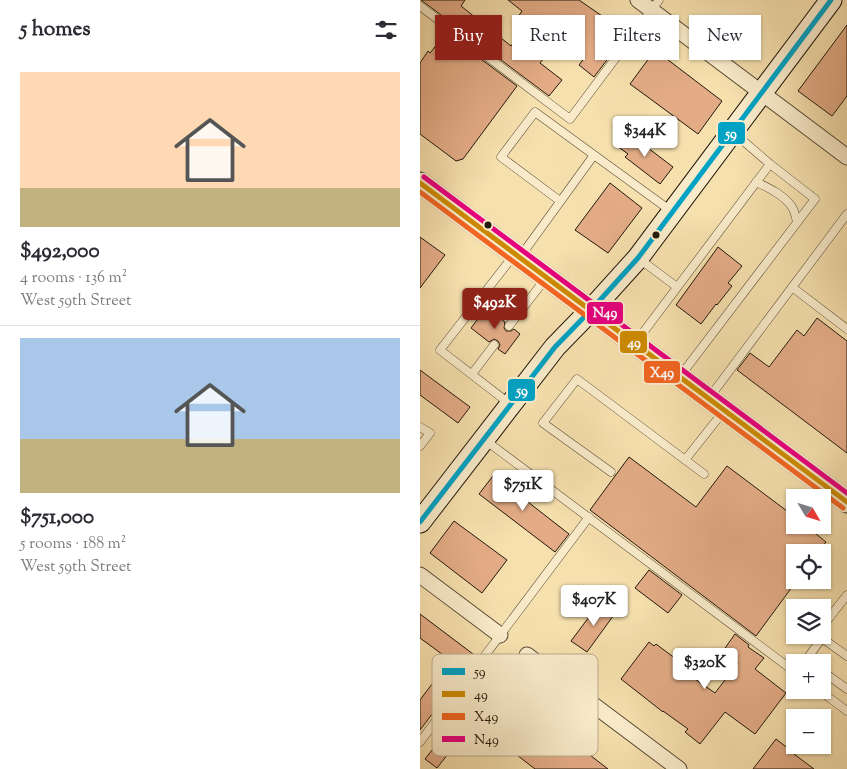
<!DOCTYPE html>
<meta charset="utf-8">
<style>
body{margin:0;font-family:"Sorts Mill Goudy",serif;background:#f2f2f3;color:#2b2b33;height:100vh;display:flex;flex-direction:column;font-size:19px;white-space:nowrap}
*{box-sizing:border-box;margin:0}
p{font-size:16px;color:#7c7c81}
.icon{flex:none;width:28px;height:28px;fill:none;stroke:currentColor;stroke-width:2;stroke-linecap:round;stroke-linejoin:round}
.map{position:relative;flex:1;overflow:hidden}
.side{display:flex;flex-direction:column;background:#fff;width:420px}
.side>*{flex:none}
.banner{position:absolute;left:15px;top:15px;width:336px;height:45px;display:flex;gap:10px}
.needle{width:32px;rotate:128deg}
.buttons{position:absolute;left:366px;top:489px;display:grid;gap:10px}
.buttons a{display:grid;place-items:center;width:45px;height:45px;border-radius:0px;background:#fff;box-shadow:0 1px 4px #0004;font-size:25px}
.price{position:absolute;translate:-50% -42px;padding:0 11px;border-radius:5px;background:#fff;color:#222;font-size:16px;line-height:32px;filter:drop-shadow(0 1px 2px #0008)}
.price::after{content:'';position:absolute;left:50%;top:30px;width:15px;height:11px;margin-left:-8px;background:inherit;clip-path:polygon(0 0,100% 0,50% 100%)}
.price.on{background:#8f2418;color:#fff}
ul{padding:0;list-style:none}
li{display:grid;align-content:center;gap:10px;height:265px;padding:0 20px}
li+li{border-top:1px solid #e1e1e2}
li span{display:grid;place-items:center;height:155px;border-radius:0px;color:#555}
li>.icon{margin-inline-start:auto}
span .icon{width:90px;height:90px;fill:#fffc;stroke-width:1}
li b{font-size:21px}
h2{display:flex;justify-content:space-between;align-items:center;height:60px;padding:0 20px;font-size:21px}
.tag{padding:0 18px;border-radius:0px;background:#fff;box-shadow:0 1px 4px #0004;font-size:18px;line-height:45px}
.tag.on{background:#8f2418;color:#fff}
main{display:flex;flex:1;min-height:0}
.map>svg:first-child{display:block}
.building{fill:#e3ac87;stroke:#22180a}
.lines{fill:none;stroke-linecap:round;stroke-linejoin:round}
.lane-casing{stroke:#574a33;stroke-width:9}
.street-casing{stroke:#574a33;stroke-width:17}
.secondary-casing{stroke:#22180a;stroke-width:23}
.lane{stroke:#f9ebca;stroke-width:8}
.street{stroke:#f9ebca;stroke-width:15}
.secondary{stroke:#f9ebca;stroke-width:21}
.bus-1-casing{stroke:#f9ebca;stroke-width:9}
.bus-2-casing{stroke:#f9ebca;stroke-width:9}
.bus-3-casing{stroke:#f9ebca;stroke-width:9}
.bus-4-casing{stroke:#f9ebca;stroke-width:9}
.bus-1{stroke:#02a2c4;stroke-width:5}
.bus-2{stroke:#cc8a02;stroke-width:5}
.bus-3{stroke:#f26522;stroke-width:5}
.bus-4{stroke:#e5007d;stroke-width:5}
.bus-dot{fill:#22180a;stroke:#f9ebca;stroke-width:2}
.key{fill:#f9ebca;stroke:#b8ac90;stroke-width:1}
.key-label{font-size:14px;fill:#22180a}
.line-badge{stroke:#f9ebca;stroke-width:2}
.badge-label{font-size:14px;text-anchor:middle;font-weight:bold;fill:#fff}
</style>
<main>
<section class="side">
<h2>5 homes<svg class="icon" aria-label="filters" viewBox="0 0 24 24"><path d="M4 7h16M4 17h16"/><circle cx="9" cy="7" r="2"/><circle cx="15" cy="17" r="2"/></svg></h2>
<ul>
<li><span style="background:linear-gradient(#ffd9b3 75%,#c2b280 0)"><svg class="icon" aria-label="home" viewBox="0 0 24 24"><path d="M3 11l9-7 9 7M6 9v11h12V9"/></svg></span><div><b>$492,000</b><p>4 rooms · 136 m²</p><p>West 59th Street</p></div></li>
<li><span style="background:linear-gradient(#a9c7e8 65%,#c2b280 0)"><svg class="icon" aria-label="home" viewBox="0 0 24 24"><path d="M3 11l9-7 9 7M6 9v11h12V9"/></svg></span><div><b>$751,000</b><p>5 rooms · 188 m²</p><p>West 59th Street</p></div></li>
</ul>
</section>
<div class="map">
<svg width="427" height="769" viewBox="0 0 427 769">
<rect width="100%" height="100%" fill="#f6e0ae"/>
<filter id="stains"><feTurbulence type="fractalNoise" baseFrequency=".004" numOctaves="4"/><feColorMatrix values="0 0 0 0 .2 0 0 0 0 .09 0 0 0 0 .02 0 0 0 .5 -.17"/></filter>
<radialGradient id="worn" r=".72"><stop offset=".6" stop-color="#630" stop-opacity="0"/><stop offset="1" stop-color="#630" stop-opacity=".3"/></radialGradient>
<path class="building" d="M1 0H45L41 6 91 46 107 24 98 17 102 11 88 0H159L185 18 183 20 205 36 174 77 159 65 165 57 139 38 120 63 142 80 129 96Z
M427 25V96L412 116 378 91Z
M26 33 97 86 43 159 36 161 0 134V63L8 51 10 53Z
M235 50 302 101 278 134 210 84Z
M207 132 253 167 240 184 205 157 208 154 197 146Z
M190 183 222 208 188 253 155 230Z
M0 237 25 255 0 288Z
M298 247 322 266 308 283 312 286 297 305 296 304 281 324 256 305Z
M66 308 85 322 84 328 86 331H91L94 329 100 334 85 354 78 349 80 345 78 341 74 339 69 342 51 328Z
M397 318 427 341V453L317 370 330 353 349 367 377 330 384 336Z
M0 370 50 407 38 423 0 395Z
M209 457 276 507 307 466 375 517V525H385L406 542 398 552H375V583L336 636 170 510Z
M76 472 102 492 99 495 149 534 135 552 59 494Z
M34 521 87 560 62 593 10 553Z
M229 570 262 595 248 613 215 588Z
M181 601 196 612 167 652 151 641Z
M0 614 57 657 21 705H19L0 730V700L30 660 0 638Z
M315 634 329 645 328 647 344 658 335 669 366 693 335 734 305 712 280 744 265 732 268 729 243 711V712L201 679 229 642 234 646 236 644 268 668 265 672 295 693 318 663 303 651Z
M117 720 151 745 153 742 188 769H115L93 752Z
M356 739 374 753V754L394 769H333Z
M16 745 28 754 17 768 5 759Z"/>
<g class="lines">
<defs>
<path id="lane" d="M0 6 150 119 239 0
M336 182C349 188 364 195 372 207 375 212 376 218 377 222
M140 201 81 157 115 112 174 155
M100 257 174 155 251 211
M218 258 257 287
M372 287 427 329
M89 326 126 278
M216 342 350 164
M52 374 74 345
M261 375 395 199 350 164 314 133
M289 398 427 214
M90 404 20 350 94 255
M0 427 10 433 0 446
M65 440 375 672
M265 460 303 412
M191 472 123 423 157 379 284 474
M402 627 427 595
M401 635 402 638 427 656
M391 662 389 661V656L402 638
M402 671 427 689
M399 690 427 711
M0 742 169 517"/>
<path id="street" d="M218 0 427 157
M0 575 80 635
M107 655 259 769"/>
<path id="secondary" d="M0 183 427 502
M0 522 135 347 171 310 218 258 411 0"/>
</defs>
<use href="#lane" class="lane-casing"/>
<use href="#street" class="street-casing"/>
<use href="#secondary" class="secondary-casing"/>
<use href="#lane" class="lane"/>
<use href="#street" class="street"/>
<use href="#secondary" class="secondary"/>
<defs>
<path id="bus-1" d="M0 522 135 347 171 310 218 258 411 0"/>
<path id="bus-2" d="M0 183 427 502"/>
<path id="bus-3" d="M0 192 423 508"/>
<path id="bus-4" d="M4 177 427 493"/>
</defs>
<use href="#bus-1" class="bus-1-casing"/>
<use href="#bus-2" class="bus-2-casing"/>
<use href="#bus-3" class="bus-3-casing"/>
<use href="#bus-4" class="bus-4-casing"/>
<use href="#bus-1" class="bus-1"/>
<use href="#bus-2" class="bus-2"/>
<use href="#bus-3" class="bus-3"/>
<use href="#bus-4" class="bus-4"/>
</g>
<g class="bus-dot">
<circle cx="68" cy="225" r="4.5"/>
<circle cx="236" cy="235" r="4.5"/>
</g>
<rect x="12" y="654" width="166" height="102" rx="8" class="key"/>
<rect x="22" y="668" width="23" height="7" fill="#02a2c4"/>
<rect x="22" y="691" width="23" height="6" fill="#cc8a02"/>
<rect x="22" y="713" width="23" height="7" fill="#f26522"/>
<rect x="22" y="736" width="23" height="6" fill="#e5007d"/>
<g class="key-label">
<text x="54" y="676">59</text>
<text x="54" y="699">49</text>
<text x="54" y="721">X49</text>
<text x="54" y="744">N49</text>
</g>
<g class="line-badge">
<rect x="297" y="121" width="29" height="24" rx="5" fill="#02a2c4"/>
<rect x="166" y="301" width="38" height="24" rx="5" fill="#e5007d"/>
<rect x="199" y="330" width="29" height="24" rx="5" fill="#cc8a02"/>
<rect x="223" y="360" width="38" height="24" rx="5" fill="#f26522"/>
<rect x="87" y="378" width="29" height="24" rx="5" fill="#02a2c4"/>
</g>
<g class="badge-label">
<text x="311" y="138">59</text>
<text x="185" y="317">N49</text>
<text x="214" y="347">49</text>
<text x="242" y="377">X49</text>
<text x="102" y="395">59</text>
</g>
<rect width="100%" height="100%" filter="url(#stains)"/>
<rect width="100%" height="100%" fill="url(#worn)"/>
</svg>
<div class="buttons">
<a><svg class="needle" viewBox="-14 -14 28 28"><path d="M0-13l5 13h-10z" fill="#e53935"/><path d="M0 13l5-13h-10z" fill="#7c7c81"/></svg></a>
<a><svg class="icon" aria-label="locate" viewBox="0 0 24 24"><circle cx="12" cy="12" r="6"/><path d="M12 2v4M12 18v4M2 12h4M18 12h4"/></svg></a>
<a><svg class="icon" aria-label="layers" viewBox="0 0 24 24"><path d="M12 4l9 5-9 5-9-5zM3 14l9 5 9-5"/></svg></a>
<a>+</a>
<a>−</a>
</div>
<b class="price" style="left:225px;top:158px">$344K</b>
<b class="price on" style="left:75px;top:330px">$492K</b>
<b class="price" style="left:103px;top:512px">$751K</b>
<b class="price" style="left:174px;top:627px">$407K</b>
<b class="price" style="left:285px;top:690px">$320K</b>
<div class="banner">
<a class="tag on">Buy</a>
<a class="tag">Rent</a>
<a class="tag">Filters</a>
<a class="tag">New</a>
</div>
</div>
</main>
